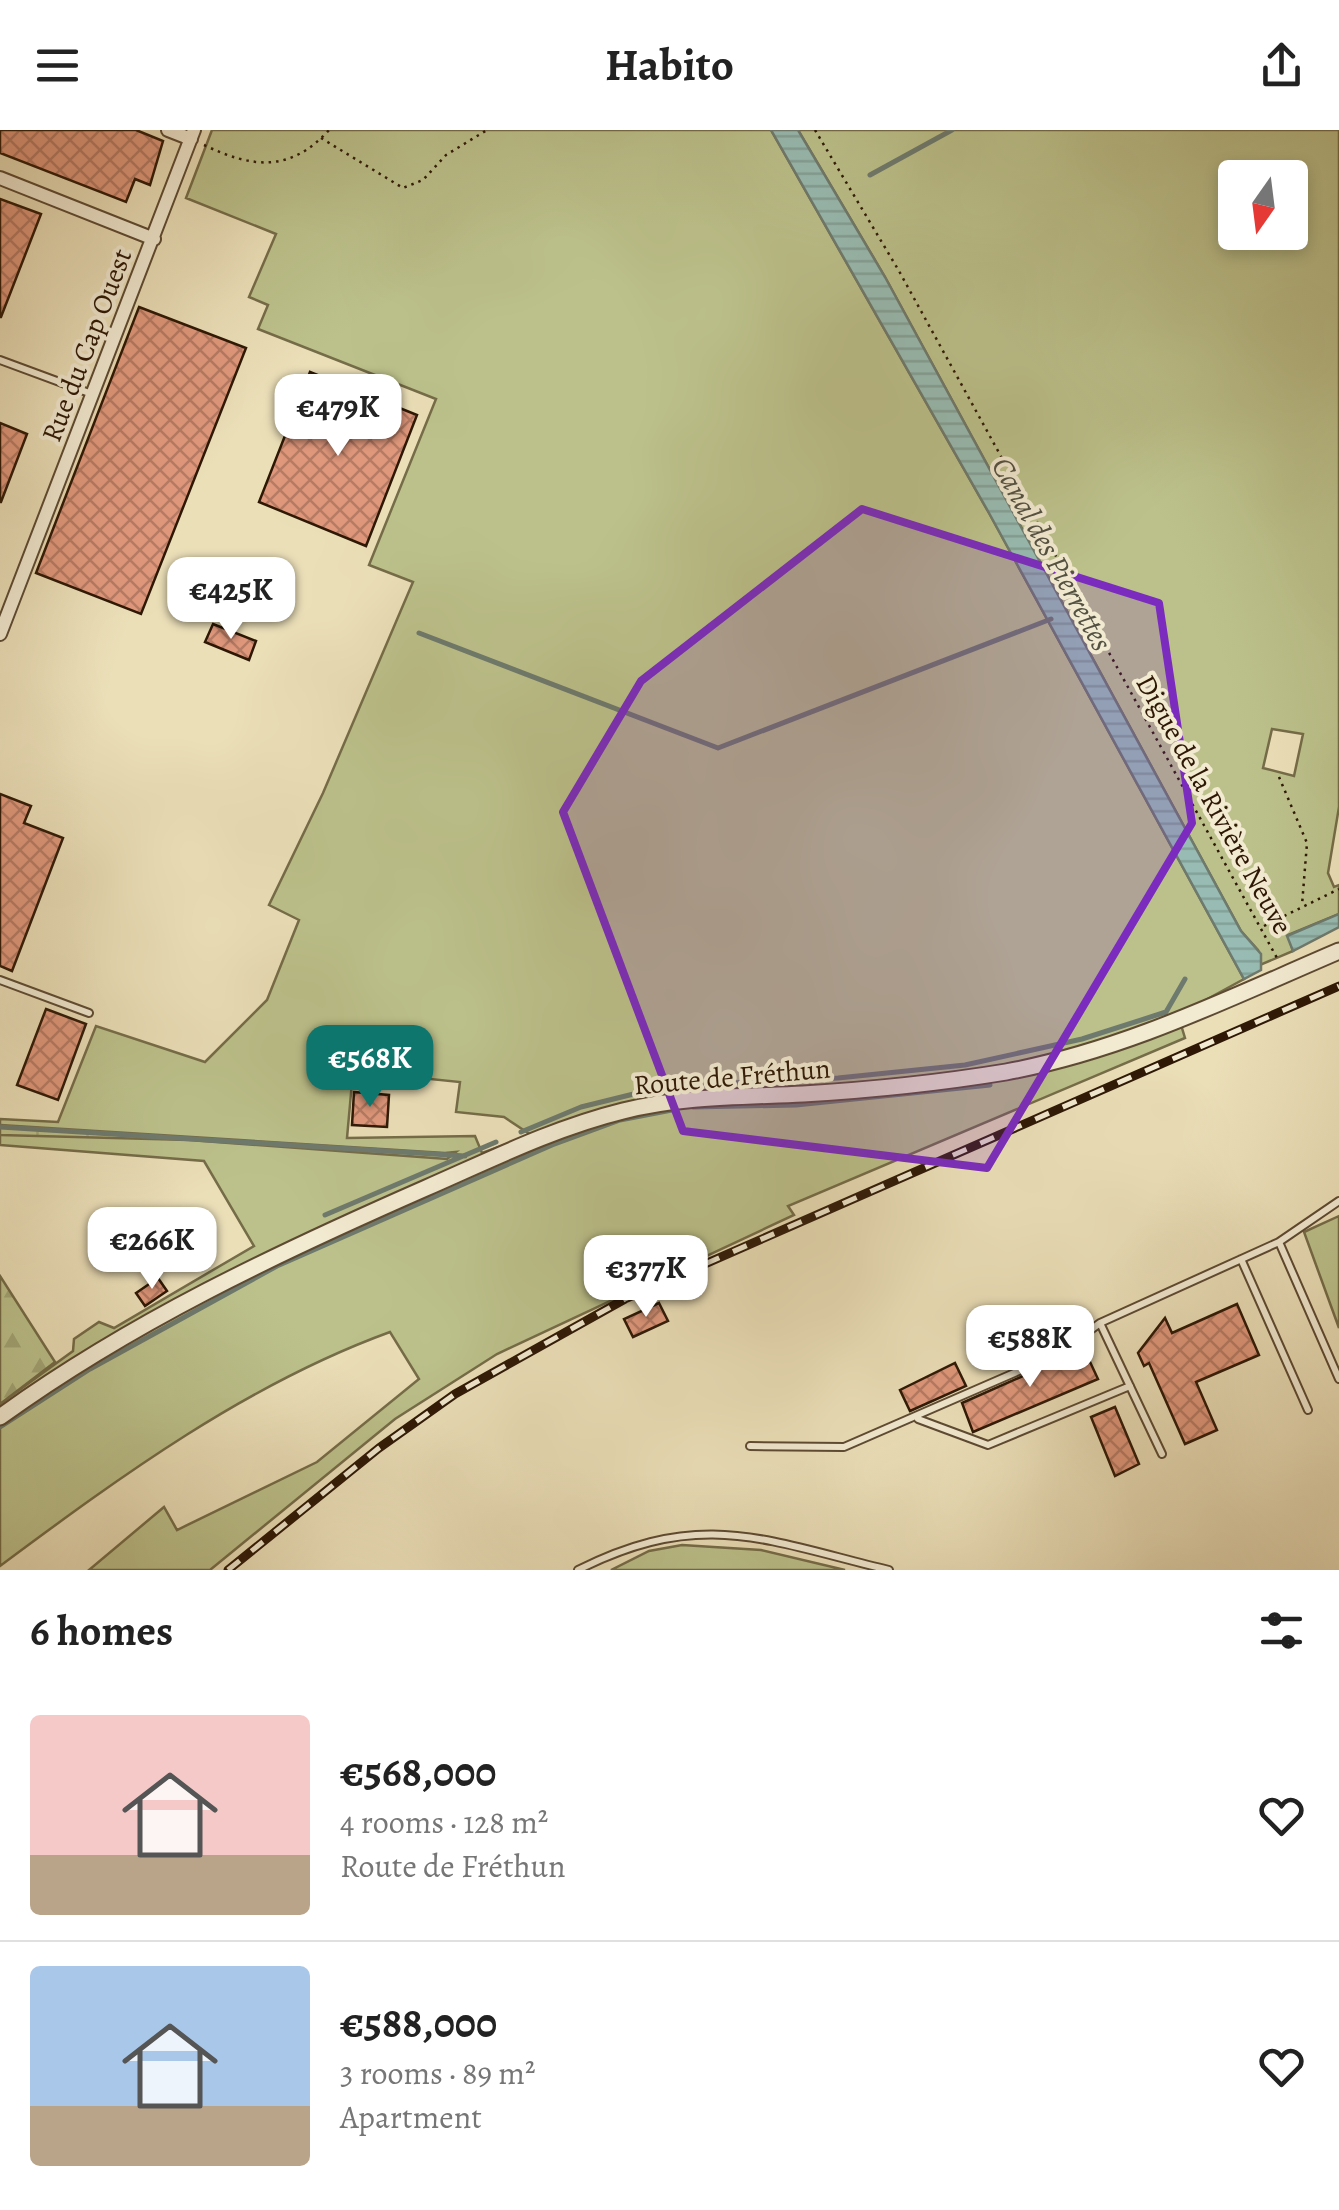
<!DOCTYPE html>
<meta charset="utf-8">
<style>
body{margin:0;font-family:Alegreya,serif;background:#f6f6f6;color:#222;height:100vh;display:flex;flex-direction:column;font-size:38px;white-space:nowrap}
*{box-sizing:border-box;margin:0}
p{font-size:32px;color:#767676}
.icon{flex:none;width:55px;height:55px;fill:none;stroke:currentColor;stroke-width:2;stroke-linecap:round;stroke-linejoin:round}
.map{position:relative;height:1440px;overflow:hidden}
.drawer{display:flex;flex-direction:column;background:#fff;flex:1}
.drawer>*{flex:none}
.needle{width:65px;rotate:194deg}
.controls{position:absolute;left:1218px;top:30px;display:grid;gap:20px}
.controls a{display:grid;place-items:center;width:90px;height:90px;border-radius:10px;background:#fff;box-shadow:0 5px 15px #0003;font-size:50px}
.price{position:absolute;translate:-50% -85px;padding:0 22px;border-radius:20px;background:#fff;color:#222;font-size:32px;line-height:65px;filter:drop-shadow(0 2px 5px #0008)}
.price::after{content:'';position:absolute;left:50%;top:60px;width:30px;height:22px;margin-left:-15px;background:inherit;clip-path:polygon(0 0,100% 0,50% 100%)}
.price.active{background:#0f766e;color:#fff}
ul{padding:0;list-style:none}
li{display:flex;align-items:center;gap:30px;height:250px;padding:0 30px}
li+li{border-top:2px solid #e0e0e0}
li span{display:grid;place-items:center;flex:none;width:280px;height:200px;border-radius:10px;color:#555}
li>.icon{margin-inline-start:auto}
span .icon{width:120px;height:120px;fill:#fffc;stroke-width:1}
li b{font-size:42px}
h2{display:flex;justify-content:space-between;align-items:center;height:120px;padding:0 30px;font-size:42px}
header{display:flex;justify-content:space-between;align-items:center;height:130px;padding:0 30px;background:#fff;font-size:45px;font-weight:600}
.map>svg:first-child{display:block}
.grass{fill:#bcc18b;stroke:#756c48;stroke-width:2.5;fill-rule:evenodd}
.forest{fill:url(#forest-firs);stroke:#756c48;stroke-width:2.5}
.wetland{fill:url(#wetland-marsh);stroke:#756c48;stroke-width:2.5}
.water{fill:url(#water-rules);stroke:#6e7a6d;stroke-width:2.5}
.lines{fill:none;stroke-linecap:round;stroke-linejoin:round}
.stream{stroke:#6e7a6d;stroke-width:5}
.building{fill:url(#building-cross-hatch);stroke:#2e1805;stroke-width:2.5}
.service-casing{stroke:#5d4a32;stroke-width:10}
.minor-casing{stroke:#5d4a32;stroke-width:16}
.tertiary-casing{stroke:#5d4a32;stroke-width:19}
.path{stroke:#2e1805;stroke-width:2.5;stroke-dasharray:2.5 5;stroke-linecap:butt}
.service{stroke:#f2ead1;stroke-width:6}
.minor{stroke:#f2ead1;stroke-width:12}
.tertiary{stroke:#f2ead1;stroke-width:15}
.rail-casing{stroke:#2e1805;stroke-width:9}
.rail{stroke:#f2ead1;stroke-width:5;stroke-dasharray:15;stroke-linecap:butt}
.marked{fill:#7b2cbf;fill-opacity:0.2;stroke:#7b2cbf;stroke-width:8;stroke-linejoin:round}
.labels{text-anchor:middle;stroke-width:8;stroke-linejoin:round;paint-order:stroke}
.street-label{font-size:28px;fill:#2e1805;stroke:#f2ead1}
.water-label{font-size:30px;font-style:italic;fill:#535142;stroke:#f2ead1}
</style>
<header><svg class="icon" aria-label="menu" viewBox="0 0 24 24"><path d="M4 6h16M4 12h16M4 18h16"/></svg>Habito<svg class="icon" aria-label="share" viewBox="0 0 24 24"><path d="M12 15V3M7 8l5-5 5 5M5 13v7h14v-7"/></svg></header>
<div class="map">
<svg width="1339" height="1440" viewBox="0 0 1339 1440">
<defs>
<pattern id="forest-firs" width="22" height="20" patternUnits="userSpaceOnUse" patternTransform="scale(2.5)"><rect width="22" height="20" fill="#bcc18b"/><path d="M5 1l3.5 6h-7zM16 11l3.5 6h-7z" fill="#a2a576"/></pattern>
<pattern id="wetland-marsh" width="20" height="14" patternUnits="userSpaceOnUse" patternTransform="scale(2.5)"><rect width="20" height="14" fill="#bcc18b"/><path d="M1 5h8M5 5V1M11 12h8M15 12V8" fill="none" stroke="#a2a576"/></pattern>
<pattern id="water-rules" width="6" height="5" patternUnits="userSpaceOnUse" patternTransform="scale(2.5)"><rect width="6" height="5" fill="#98bcb3"/><path d="M0 2.5h6" fill="none" stroke="#83a198"/></pattern>
<pattern id="building-cross-hatch" width="8" height="8" patternUnits="userSpaceOnUse" patternTransform="scale(2.5)"><rect width="8" height="8" fill="#e0987c"/><path d="M0 0l8 8M0 8l8-8" fill="none" stroke="#b67b64"/></pattern>
</defs>
<rect width="100%" height="100%" fill="#ebdfb8"/>
<filter id="stains"><feTurbulence type="fractalNoise" baseFrequency=".002" numOctaves="4"/><feColorMatrix values="0 0 0 0 .2 0 0 0 0 .09 0 0 0 0 .02 0 0 0 .5 -.17"/></filter>
<radialGradient id="worn" r=".72"><stop offset=".6" stop-color="#630" stop-opacity="0"/><stop offset="1" stop-color="#630" stop-opacity=".3"/></radialGradient>
<path class="grass" d="M212 0H771L989 383 1244 849 1178 885 1185 908 788 1076 794 1085 497 1224 395 1289 210 1440H89L164 1377 177 1400 317 1332 419 1249 390 1202C247 1254 121 1346 0 1436V1274L73 1221 74 1209 99 1192 114 1198 254 1116 204 1031 0 1015V989L58 992 96 896 205 932 267 870 299 790 269 775 323 663 413 452 369 435 436 269 258 199 268 175 249 167 276 104 186 68ZM353 941 460 952 456 982 504 987 531 1005 482 1023 475 1006 347 1008Z
M798 0H1339V677L1328 743 1334 757 1339 755V784L1288 805 1293 821 1260 835 1258 820 1241 801 885 147ZM1235 48H1290V102H1235ZM1272 599 1303 604 1294 646 1263 638Z
M1339 1086V1198L1304 1102Z
M682 1415 761 1420 845 1440H611L649 1421Z"/>
<path class="forest" d="M0 1146 55 1232 0 1274Z"/>
<path class="wetland" d="M0 995 445 1023 456 1022 447 1029 189 1010 0 1005Z"/>
<path class="water" d="M771 0H798L885 147 1241 801 1261 824V840L1244 849 989 383Z
M1339 784V797L1293 821 1287 806Z"/>
<g class="lines">
<path class="stream" d="M870 45 952 0
M419 503 718 618 1051 489
M693 977 796 975 990 955
M0 997 465 1026
M521 1002 581 977 666 956 838 948 965 935 1082 909 1166 882 1185 849
M325 1085 496 1012
M0 1297 90 1239 277 1136 552 1015 620 990 677 979"/>
</g>
<path class="building" d="M0 0H136L163 11 150 55 135 49 126 72 0 23Z
M0 69 41 84 1 187H0Z
M139 177 246 218 141 484 36 443Z
M310 242 417 285 366 416 259 372Z
M0 293 27 304 1 372H0Z
M213 494 256 511 249 530 205 512Z
M0 664 31 676 24 693 63 708 12 841 0 836Z
M46 879 86 894 58 970 17 955Z
M354 962 389 965 387 997 352 995Z
M158 1148 167 1161 145 1176 136 1163Z
M659 1173 668 1191 633 1207 624 1189Z
M1237 1174 1259 1225 1196 1252 1217 1300 1185 1314 1149 1233 1144 1236 1138 1223 1165 1188 1172 1203Z
M1084 1219 1098 1249 973 1302 962 1273Z
M955 1233 966 1256 910 1281 900 1260Z
M1115 1277 1139 1334 1115 1346 1091 1287Z"/>
<g class="lines">
<defs>
<path id="service" d="M0 230 92 264
M0 850 89 883
M1339 1071 1279 1112 1339 1249
M1241 1129 1308 1280
M1100 1193 1162 1324
M918 1289 988 1315 1130 1256
M750 1316 844 1317 1058 1224 1100 1193 1279 1112
M578 1440C702 1378 764 1410 889 1440"/>
<path id="minor" d="M168 0 191 9
M0 48 154 109
M0 504 194 0"/>
<path id="tertiary" d="M0 1287C131 1192 278 1123 426 1058 490 1030 554 998 623 981 682 966 742 967 803 964 870 960 939 953 1006 942 1125 920 1229 868 1339 821"/>
</defs>
<use href="#service" class="service-casing"/>
<use href="#minor" class="minor-casing"/>
<use href="#tertiary" class="tertiary-casing"/>
<path class="path" d="M815 0 899 141 1277 828
M321 8 403 58 423 50 446 25 487 0
M204 15C252 38 290 43 329 0
M1279 647 1307 713 1302 775
M1264 796 1339 759"/>
<use href="#service" class="service"/>
<use href="#minor" class="minor"/>
<use href="#tertiary" class="tertiary"/>
<defs>
<path id="rail" d="M228 1440 379 1318 455 1264 625 1169 1339 856"/>
</defs>
<use href="#rail" class="rail-casing"/>
<use href="#rail" class="rail"/>
</g>
<path class="marked" d="M862 379 1159 473 1192 693 987 1038 683 1001 563 682 641 551Z"/>
<g class="labels">
<g class="street-label">
<text transform="translate(86 215) rotate(-69)" y="10">Rue du Cap Ouest</text>
<text transform="translate(1215 674) rotate(61)" y="10">Digue de la Rivière Neuve</text>
<text transform="translate(732 946) rotate(-5)" y="10">Route de Fréthun</text>
</g>
<g class="water-label">
<text transform="translate(1052 424) rotate(61)" y="10">Canal des Pierrettes</text>
</g>
</g>
<rect width="100%" height="100%" filter="url(#stains)"/>
<rect width="100%" height="100%" fill="url(#worn)"/>
</svg>
<div class="controls">
<a><svg class="needle" viewBox="-14 -14 28 28"><path d="M0-13l5 13h-10z" fill="#e53935"/><path d="M0 13l5-13h-10z" fill="#767676"/></svg></a>
</div>
<b class="price" style="left:338px;top:329px">€479K</b>
<b class="price" style="left:231px;top:512px">€425K</b>
<b class="price active" style="left:370px;top:980px">€568K</b>
<b class="price" style="left:152px;top:1162px">€266K</b>
<b class="price" style="left:646px;top:1190px">€377K</b>
<b class="price" style="left:1030px;top:1260px">€588K</b>
</div>
<section class="drawer">
<h2>6 homes<svg class="icon" aria-label="filters" viewBox="0 0 24 24"><path d="M4 7h16M4 17h16"/><circle cx="9" cy="7" r="2"/><circle cx="15" cy="17" r="2"/></svg></h2>
<ul>
<li><span style="background:linear-gradient(#f6c9c9 70%,#b9a48a 0)"><svg class="icon" aria-label="home" viewBox="0 0 24 24"><path d="M3 11l9-7 9 7M6 9v11h12V9"/></svg></span><div><b>€568,000</b><p>4 rooms · 128 m²</p><p>Route de Fréthun</p></div><svg class="icon" aria-label="heart" viewBox="0 0 24 24"><path d="M12 20l-8-8c-3-5 5-10 8-4 3-6 11-1 8 4z"/></svg></li>
<li><span style="background:linear-gradient(#a9c7e8 70%,#b9a48a 0)"><svg class="icon" aria-label="home" viewBox="0 0 24 24"><path d="M3 11l9-7 9 7M6 9v11h12V9"/></svg></span><div><b>€588,000</b><p>3 rooms · 89 m²</p><p>Apartment</p></div><svg class="icon" aria-label="heart" viewBox="0 0 24 24"><path d="M12 20l-8-8c-3-5 5-10 8-4 3-6 11-1 8 4z"/></svg></li>
</ul>
</section>
